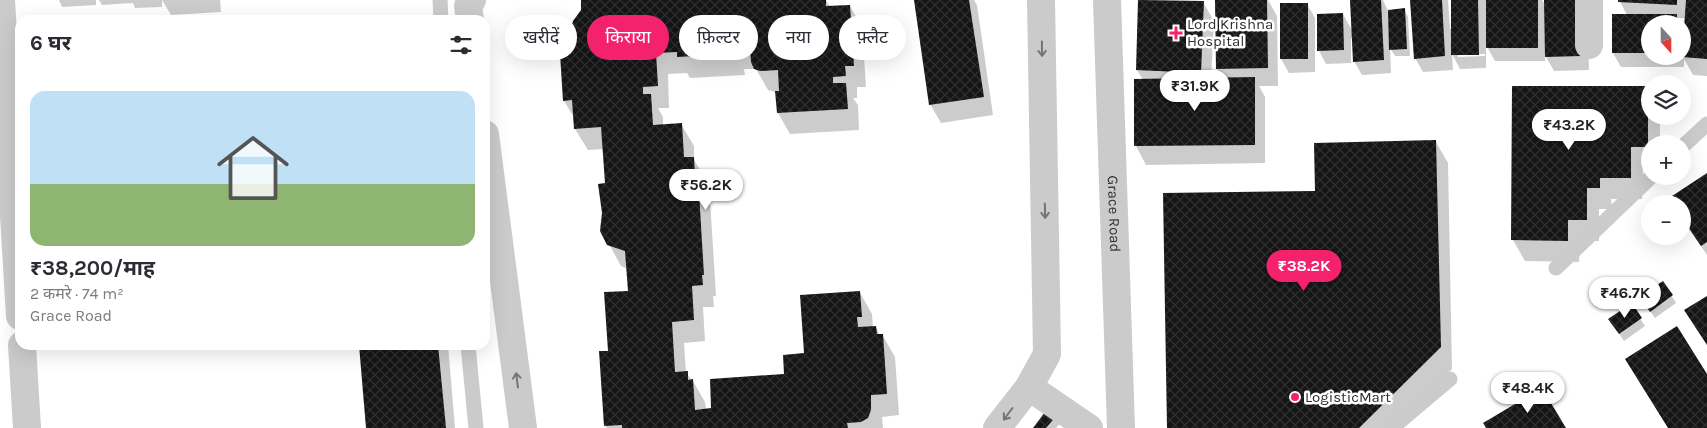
<!DOCTYPE html>
<html lang="hi">
<meta charset="utf-8">
<style>
body{margin:0;font-family:Karla,"Noto Sans Devanagari",sans-serif;background:#f2f2f3;color:#2b2b33;height:100vh;display:flex;flex-direction:column;font-size:19px;white-space:nowrap}
*{box-sizing:border-box;margin:0}
p{font-size:16px;color:#7c7c81}
.icon{flex:none;width:28px;height:28px;fill:none;stroke:currentColor;stroke-width:2;stroke-linecap:round;stroke-linejoin:round}
.map{position:relative;flex:1;overflow:hidden}
.details{position:absolute;left:15px;top:15px;width:475px;height:335px;display:flex;flex-direction:column;background:#fff;border-radius:15px;box-shadow:0 5px 20px #0002}
.details>*{flex:none}
.banner{position:absolute;left:505px;top:15px;width:475px;height:45px;display:flex;gap:10px}
.needle{width:32px;rotate:159deg}
.buttons{position:absolute;left:1641px;top:15px;display:grid;gap:10px}
.buttons a{display:grid;place-items:center;width:50px;height:50px;border-radius:50%;background:#fff;box-shadow:0 5px 20px #0002;font-size:25px}
.price{position:absolute;translate:-50% -42px;padding:0 11px;border-radius:18px;background:#fff;color:#222;font-size:16px;line-height:32px;filter:drop-shadow(0 1px 2px #0008)}
.price::after{content:'';position:absolute;left:50%;top:30px;width:15px;height:11px;margin-left:-8px;background:inherit;clip-path:polygon(0 0,100% 0,50% 100%)}
.price.current{background:#f4216d;color:#fff}
ul{padding:0;list-style:none}
li{display:grid;align-content:center;gap:10px;height:265px;padding:0 15px}
li span{display:grid;place-items:center;height:155px;border-radius:15px;color:#555}
li>.icon{margin-inline-start:auto}
span .icon{width:90px;height:90px;fill:#fffc;stroke-width:1}
li b{font-size:21px}
h2{display:flex;justify-content:space-between;align-items:center;height:60px;padding:0 15px;font-size:21px}
.chip{padding:0 18px;border-radius:22px;background:#fff;box-shadow:0 5px 20px #0002;font-size:18px;line-height:45px}
.chip.current{background:#f4216d;color:#fff}
.map>svg:first-child{display:block}
.shadow{fill:#0003;fill-rule:evenodd}
.building{fill:url(#building-cross-hatch)}
.lines{fill:none;stroke-linecap:round;stroke-linejoin:round}
.lane{stroke:#cbcbcb;stroke-width:15}
.street{stroke:#cbcbcb;stroke-width:28}
.oneway{stroke:#757575}
.poi-dot{fill:#f4216d;stroke:#fff;stroke-width:2}
.labels{text-anchor:middle;stroke-width:5;stroke-linejoin:round;paint-order:stroke}
.poi-label{font-size:15px;fill:#2e2e2e;stroke:#fff;text-anchor:start}
.street-label{font-size:15px;fill:#2e2e2e;stroke:#fff}
</style>
<div class="map">
<svg width="1707" height="428" viewBox="0 0 1707 428">
<defs>
<pattern id="building-cross-hatch" width="8" height="8" patternUnits="userSpaceOnUse" patternTransform="scale(1.25)"><rect width="8" height="8" fill="#151515"/><path d="M0 0l8 8M0 8l8-8" fill="none" stroke="#2f2f2f"/></pattern>
</defs>
<rect width="100%" height="100%" fill="#fff"/>
<path class="shadow" d="M59 0H96V5L62 7Z
M99 0H162V7L135 8 133 3 102 5Z
M162 0H220L221 12 171 15Z
M582 0H826L830 7 850 6 862 27 866 87H857V98H853L858 105 859 130 790 134 778 113 776 92 768 90 756 69H744L745 75 690 78 687 73 668 74 669 108H658L663 117V125L681 124 694 146V160L706 179V193L710 199 716 296H713L714 307H703L705 341 684 343 686 373 693 381 705 402 706 410 713 409 786 375 860 293 872 314 873 328 876 327 880 336H883L895 357 899 415 882 417 883 428H607L605 426 609 352 629 292 628 269 621 266 609 244 603 213 606 184 604 149 588 150 575 129V119L564 101 569 39 582 11Z
M915 0H974L977 5 993 115 941 123 930 104Z
M1139 0 1203 2 1214 21 1211 79H1223L1217 69 1216 0H1268L1277 16 1278 86H1259L1265 97V163L1146 165 1136 146 1135 80H1143L1137 70Z
M1351 0H1383L1388 11 1404 10 1408 17 1410 56H1395L1390 48 1391 73 1362 75 1354 61 1353 38H1351V63L1326 64 1319 51 1343 14 1353 32Z
M1411 0H1448L1450 29H1452V0H1542L1545 5V0H1587L1589 70 1554 71 1545 55V61H1495L1486 45V68L1460 69 1452 54 1453 70 1423 72 1415 58ZM1458 54H1485V56L1458 57Z
M1619 0H1707V76L1693 75 1684 59V67H1621L1613 53 1627 15ZM1678 18H1685L1684 30 1682 26V56H1650V24H1681Z
M1281 4H1307L1315 18V72L1289 73 1281 59Z
M1513 87H1647L1650 92V116H1660V144H1650V168H1643L1642 199H1611L1612 209H1599V241H1580L1579 262 1525 261 1513 240Z
M1436 142 1448 163 1452 369 1393 428H1169L1316 192Z
M1707 174V255L1682 219V204Z
M1663 282 1676 303 1655 318 1645 304Z
M1631 305 1645 326 1624 341 1614 326Z
M360 345H448L455 428H367Z
M1049 410 1061 422 1056 428H1034Z"/>
<path class="building" d="M581 0H826V6L850 5 854 66H845L846 76 833 77V83H846L848 109 777 113 775 91H779L778 70 760 71 754 69 751 62 750 47 733 48V54L677 57V52L656 53 658 86 643 87V94H651L653 125 682 123 684 157H694L695 177 698 176 704 275H702L703 285 692 286 694 320 672 322 675 372 688 371V380L693 379 695 410 711 408 710 379 784 374 783 355 804 353 800 295 860 291 862 317H857L858 327 876 326 877 334H883L887 394 871 395V410L868 418 861 422 847 423 848 428H622V425L604 426 599 351H608L604 292 628 291 625 251 607 245 600 231 602 213 598 184 605 183 601 127 574 129 572 100 563 101 559 38H568L573 21 581 10Z
M914 0H969L984 97 929 105Z
M1138 0 1204 1 1201 73 1136 70Z
M1215 0H1267L1268 68 1216 69Z
M1350 0H1381L1384 60 1353 62Z
M1410 0H1442L1445 56 1414 59Z
M1451 0H1478L1479 55H1451Z
M1486 0H1538V48H1486Z
M1544 0H1580L1582 56 1545 57Z
M1618 0H1677V5L1618 2Z
M1686 0H1707V59L1682 57Z
M1280 3H1308V59H1280Z
M1405 8 1407 49 1389 50 1388 10Z
M1343 13 1344 50 1317 51V14Z
M1612 14H1677V24H1650V53H1612Z
M217 16V20H176V19Z
M1255 77V145L1134 146V79Z
M1512 86H1648V147H1631V178H1600V188H1587V220H1568V241L1511 240Z
M1436 140 1441 347 1359 428H1167L1163 193 1315 191 1314 143Z
M1707 173V242L1701 246 1682 218V204H1673L1669 198Z
M1663 281 1673 295 1650 312 1639 297Z
M1707 296V345L1684 310Z
M1632 303 1642 318 1619 334 1608 319Z
M1677 326 1707 374V428H1668L1625 359Z
M359 345H438L446 428H366Z
M1542 388 1566 428H1486L1483 423Z
M1048 408 1058 414 1046 428H1033Z"/>
<g class="lines">
<path class="lane" d="M440 0 441 20
M1682 147 1707 124
M1556 268 1652 176
M468 345 476 428
M1392 428 1450 379"/>
<g class="street">
<path d="M1 0 20 316"/>
<path id="s1" d="M1107 0 1121 428"/>
<path d="M1589 0V45"/>
<path d="M470 20 468 6 472 0"/>
<path d="M485 134 523 428"/>
<path d="M22 345 27 428"/>
<path d="M1029 387 1089 428"/>
<path d="M997 428 1029 387 1047 354 1041 0"/>
</g>
</g>
<defs><path id="oneway-shaft" d="M-6 0H5M1.5-3L5.5 0L1.5 3" fill="none" stroke-width="1.6" stroke-linecap="round" stroke-linejoin="round" transform="scale(1.25)"/></defs>
<g class="oneway">
<use href="#oneway-shaft" transform="translate(1042 49) rotate(89)"/>
<use href="#oneway-shaft" transform="translate(1045 211) rotate(89)"/>
<use href="#oneway-shaft" transform="translate(517 380) rotate(-97)"/>
<use href="#oneway-shaft" transform="translate(1008 414) rotate(127)"/>
</g>
<g class="poi-dot">
<path d="M1173.5 25.5h5v5h5v5h-5v5h-5v-5h-5v-5h5z"/>
<circle cx="1295" cy="397" r="5"/>
</g>
<g class="labels">
<g class="poi-label">
<text x="1187" y="29">Lord Krishna<tspan x="1187" dy="17">Hospital</tspan></text>
<text x="1305" y="402">LogisticMart</text>
</g>
<g class="street-label">
<text dy="5" stroke="none"><textPath href="#s1" startOffset="214">Grace Road</textPath></text>
</g>
</g>
</svg>
<div class="buttons">
<a><svg class="needle" viewBox="-14 -14 28 28"><path d="M0-13l5 13h-10z" fill="#e53935"/><path d="M0 13l5-13h-10z" fill="#7c7c81"/></svg></a>
<a><svg class="icon" aria-label="layers" viewBox="0 0 24 24"><path d="M12 4l9 5-9 5-9-5zM3 14l9 5 9-5"/></svg></a>
<a>+</a>
<a>−</a>
</div>
<b class="price" style="left:1195px;top:112px">₹31.9K</b>
<b class="price" style="left:1569px;top:151px">₹43.2K</b>
<b class="price" style="left:706px;top:211px">₹56.2K</b>
<b class="price current" style="left:1304px;top:292px">₹38.2K</b>
<b class="price" style="left:1625px;top:319px">₹46.7K</b>
<b class="price" style="left:1528px;top:414px">₹48.4K</b>
<div class="banner">
<a class="chip">खरीदें</a>
<a class="chip current">किराया</a>
<a class="chip">फ़िल्टर</a>
<a class="chip">नया</a>
<a class="chip">फ़्लैट</a>
</div>
<section class="details">
<h2>6 घर<svg class="icon" aria-label="filters" viewBox="0 0 24 24"><path d="M4 7h16M4 17h16"/><circle cx="9" cy="7" r="2"/><circle cx="15" cy="17" r="2"/></svg></h2>
<ul>
<li><span style="background:linear-gradient(#bfe0f5 60%,#8fb573 0)"><svg class="icon" aria-label="home" viewBox="0 0 24 24"><path d="M3 11l9-7 9 7M6 9v11h12V9"/></svg></span><div><b>₹38,200/माह</b><p>2 कमरे · 74 m²</p><p>Grace Road</p></div></li>
</ul>
</section>
</div>
